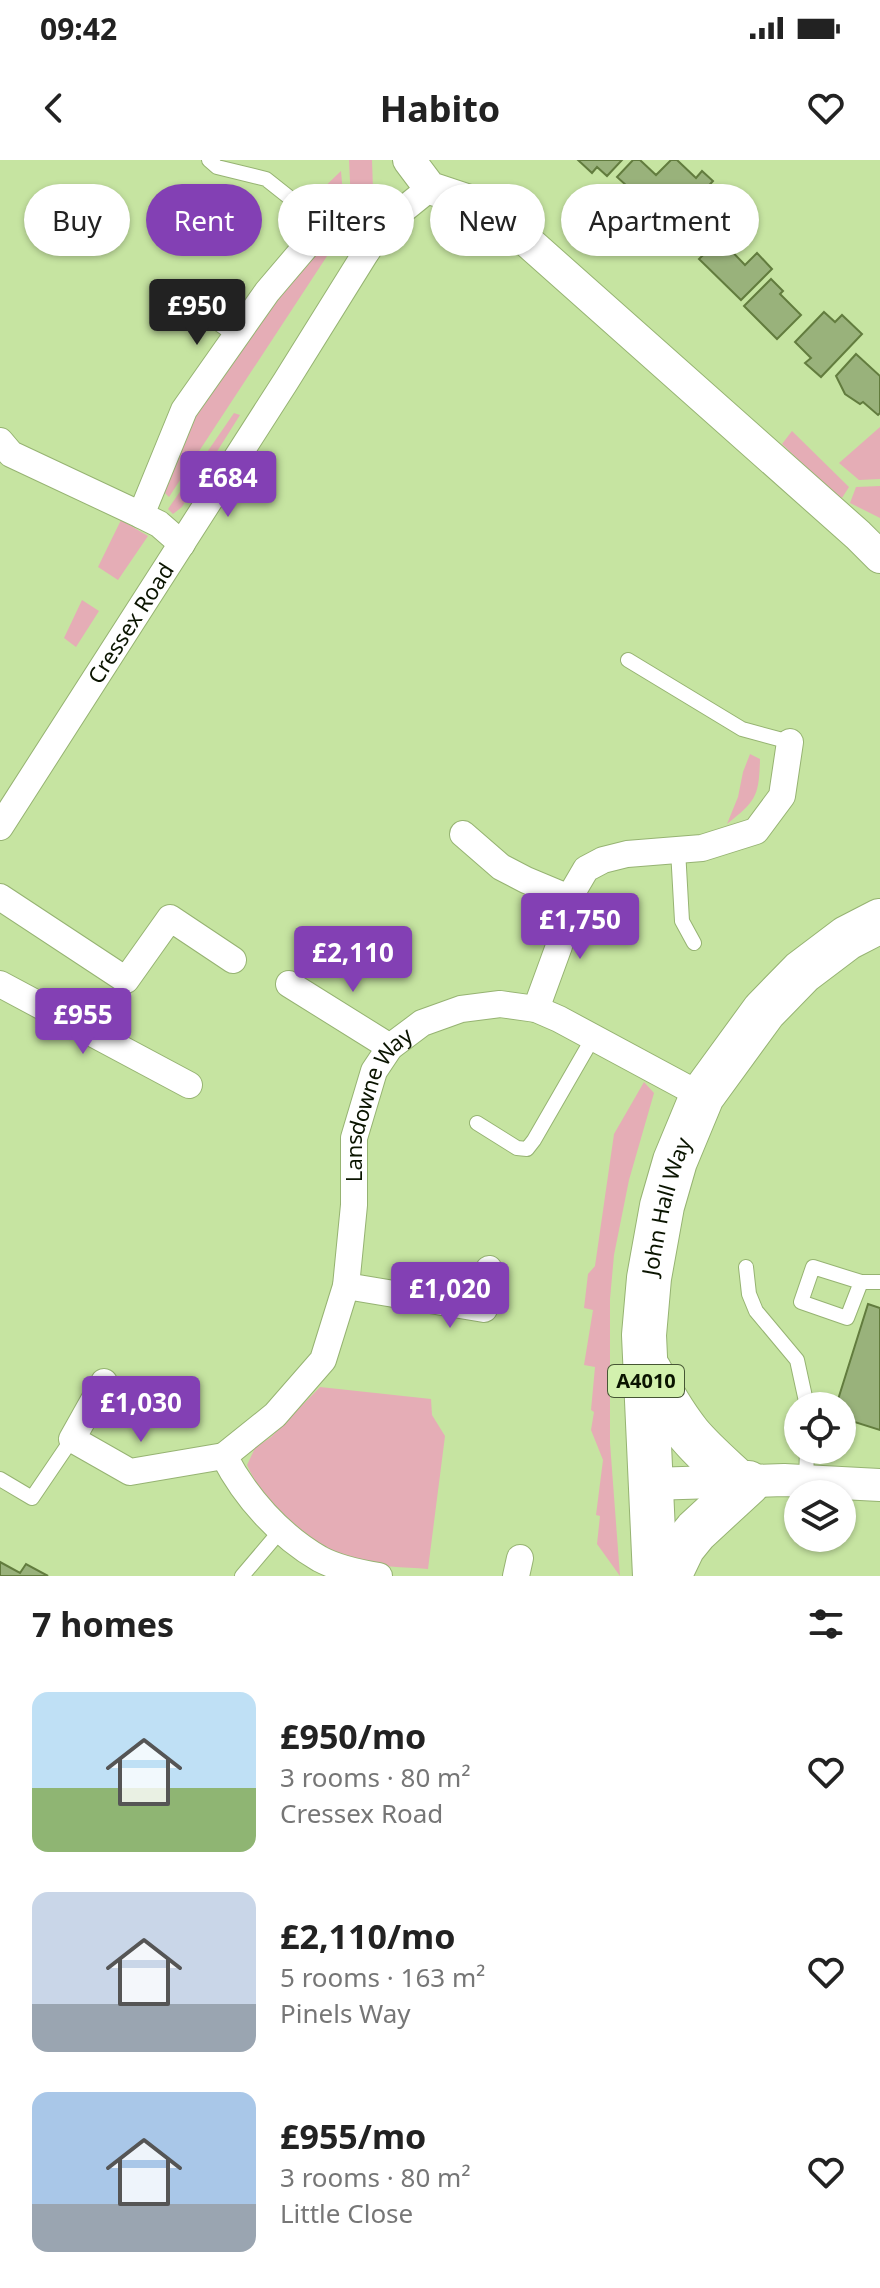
<!DOCTYPE html>
<meta charset="utf-8">
<style>
body{margin:0;font-family:"Noto Sans",sans-serif;background:#f2f2f2;color:#222;height:100vh;display:flex;flex-direction:column;font-size:30px;white-space:nowrap}
*{box-sizing:border-box;margin:0}
p{font-size:26px;color:#767676}
.icon{flex:none;width:44px;height:44px;fill:none;stroke:currentColor;stroke-width:2;stroke-linecap:round;stroke-linejoin:round}
.map{position:relative;height:1416px;overflow:hidden}
.side{display:flex;flex-direction:column;background:#fff;flex:1}
.side>*{flex:none}
.hud{position:absolute;left:24px;top:24px;width:832px;height:72px;display:flex;gap:16px}
.fabs{position:absolute;left:784px;top:1232px;display:grid;gap:16px}
.fabs a{display:grid;place-items:center;width:72px;height:72px;border-radius:50%;background:#fff;box-shadow:0 2px 6px #0004;font-size:40px}
.price{position:absolute;translate:-50% -68px;padding:0 18px;border-radius:8px;background:#8340b4;color:#fff;font-size:26px;line-height:52px;filter:drop-shadow(0 2px 4px #0008)}
.price::after{content:'';position:absolute;left:50%;top:48px;width:24px;height:18px;margin-left:-12px;background:inherit;clip-path:polygon(0 0,100% 0,50% 100%)}
.price.on{background:#222;color:#fff}
ul{padding:0;list-style:none}
li{display:flex;align-items:center;gap:24px;height:200px;padding:0 32px}
li span{display:grid;place-items:center;flex:none;width:224px;height:160px;border-radius:16px;color:#555}
li>.icon{margin-inline-start:auto}
span .icon{width:96px;height:96px;fill:#fffc;stroke-width:1}
li b{font-size:34px}
h2{display:flex;justify-content:space-between;align-items:center;height:96px;padding:0 32px;font-size:34px}
.tag{padding:0 28px;border-radius:36px;background:#fff;box-shadow:0 2px 6px #0004;font-size:28px;line-height:72px}
.tag.on{background:#8340b4;color:#fff}
.status{display:flex;justify-content:space-between;align-items:center;height:56px;padding:0 40px;background:#fff;direction:ltr}
.status svg{height:22px;fill:currentColor}
header{display:flex;justify-content:space-between;align-items:center;height:104px;padding:0 32px;background:#fff;font-size:36px;font-weight:700}
.map>svg:first-child{display:block}
.green{fill:#e5adb6}
.building{fill:#99b27b;stroke:#627c3e;stroke-width:2}
.lines{fill:none;stroke-linecap:round;stroke-linejoin:round}
.service-casing{stroke:#96b372;stroke-width:16}
.minor-casing{stroke:#96b372;stroke-width:28}
.tertiary-casing{stroke:#96b372;stroke-width:34}
.trunk-casing{stroke:#96b372;stroke-width:46}
.service{stroke:#fff;stroke-width:14}
.minor{stroke:#fff;stroke-width:26}
.tertiary{stroke:#fff;stroke-width:32}
.trunk{stroke:#fff;stroke-width:44}
.labels{text-anchor:middle;stroke-width:6;stroke-linejoin:round;paint-order:stroke}
.shield{fill:#d3f1ae;stroke:#465634;stroke-width:2}
.shield-label{font-size:20px;font-weight:bold;fill:#0a1400}
.street-label{font-size:22px;fill:#0a1400;stroke:#d3f1ae}
</style>
<div class="status"><b>09:42</b><svg viewBox="0 0 49 12"><path d="M0 12V9h3v3zM5 12V6h3v6zM10 12V3h3v9zM15 12V0h3v12zM26 1h20v11H26zM47 4h2v5h-2z"/></svg></div>
<header><svg class="icon" aria-label="back" viewBox="0 0 24 24"><path d="M15 5l-7 7 7 7"/></svg>Habito<svg class="icon" aria-label="heart" viewBox="0 0 24 24"><path d="M12 20l-8-8c-3-5 5-10 8-4 3-6 11-1 8 4z"/></svg></header>
<div class="map">
<svg width="880" height="1416" viewBox="0 0 880 1416">
<rect width="100%" height="100%" fill="#c6e4a1"/>
<path class="green" d="M349 0H372L373 30 364 49 351 43Z
M341 11 345 58 316 35Z
M327 84 331 90 169 337 162 330 192 258 307 97Z
M234 253 240 255 182 347 173 354 168 349Z
M880 267V319L859 320 839 303Z
M792 271 849 327 842 338 835 335 782 284Z
M880 326V358L850 343 856 327Z
M121 360 148 376 118 420 98 407Z
M82 440 99 451 76 487 64 478Z
M750 594 760 599C759 637 756 641 727 664L738 637 743 612Z
M644 922 654 933 629 1020 614 1095 610 1139V1283L620 1416 597 1384 600 1356 596 1355 603 1300 591 1270 594 1252 591 1250 595 1207 584 1205 593 1150 584 1148 588 1114 595 1106 614 974Z
M320 1227 431 1239 432 1255 445 1276 428 1409C404 1407 377 1407 354 1401 305 1389 268 1350 247 1305L255 1288 271 1277Z"/>
<path class="building" d="M578 0H622L607 16 597 7 592 13Z
M633 0H640L656 15 671 0H677L696 18 702 11 713 21 704 31 714 40 705 51 711 57 682 88 632 42 638 36 617 17Z
M720 79 745 105 757 93 772 109 741 140 699 99Z
M771 119 783 131 780 134 801 155 777 179 744 146Z
M824 152 835 162 842 155 862 174 821 217 805 203 811 198 795 182Z
M856 194 880 216V253L878 255 863 242 860 244 845 234 836 216Z
M868 1144 880 1148V1270L842 1258V1246H836Z
M0 1402 20 1413 26 1404 48 1416H0Z"/>
<g class="lines">
<defs>
<path id="service" d="M209 0 217 7 266 19 324 65
M187 142 236 176
M628 500 742 569 790 582
M678 690 682 761 694 783
M477 963 517 988 527 989 534 980 594 876
M746 1107 749 1134 756 1151 797 1200 807 1246
M861 1122 847 1158 801 1142 813 1107 861 1122H880
M0 1319 32 1338 72 1279
M806 1321 807 1290
M242 1416 281 1370"/>
<g id="minor">
<path d="M0 281 11 294 141 355"/>
<path d="M182 384 159 364 141 355 184 250 267 132 324 65 367 91"/>
<path id="s1" d="M0 667 286 221 367 91 388 62 430 28"/>
<path d="M463 674 501 707 526 720 569 738"/>
<path d="M0 737 126 820 170 758 233 800"/>
<path d="M0 824 189 925"/>
<path d="M289 824 390 887"/>
<path d="M536 849 559 786 569 738 586 709 603 700 627 694 702 688 756 671 782 636 790 582"/>
<path d="M346 1126 484 1149 489 1109"/>
<path d="M104 1222 72 1279 130 1312 224 1296"/>
<path id="s2" d="M379 1416C360 1413 337 1408 320 1399 280 1376 245 1337 224 1296L275 1255 323 1200 346 1126 354 1045V978L374 911 390 887 422 863 461 849 500 844 536 849 559 859 702 936"/>
<path d="M516 1416 520 1398"/>
</g>
<path id="tertiary" d="M409 0 430 28 490 48 858 375 880 397
M650 1324 784 1320 880 1325"/>
<g id="trunk">
<path d="M649 1210C661 1232 673 1254 689 1274 704 1292 722 1307 739 1323"/>
<path id="s3" d="M655 1416 644 1175 649 1118 662 1046 675 1001 702 936 764 851 802 812 847 778 880 761"/>
<path d="M669 1416 683 1387 696 1371 748 1323"/>
</g>
</defs>
<use href="#service" class="service-casing"/>
<use href="#minor" class="minor-casing"/>
<use href="#tertiary" class="tertiary-casing"/>
<use href="#trunk" class="trunk-casing"/>
<use href="#service" class="service"/>
<use href="#minor" class="minor"/>
<use href="#tertiary" class="tertiary"/>
<use href="#trunk" class="trunk"/>
</g>
<g class="labels">
<rect class="shield" x="608" y="1205" width="76" height="32" rx="6"/>
<g class="shield-label">
<text x="646" y="1228">A4010</text>
</g>
<g class="street-label">
<text dy="8" stroke="none"><textPath href="#s1" startOffset="242">Cressex Road</textPath></text>
<text dy="8" stroke="none"><textPath href="#s2" startOffset="608">Lansdowne Way</textPath></text>
<text dy="8" stroke="none"><textPath href="#s3" startOffset="372">John Hall Way</textPath></text>
</g>
</g>
</svg>
<div class="fabs">
<a><svg class="icon" aria-label="locate" viewBox="0 0 24 24"><circle cx="12" cy="12" r="6"/><path d="M12 2v4M12 18v4M2 12h4M18 12h4"/></svg></a>
<a><svg class="icon" aria-label="layers" viewBox="0 0 24 24"><path d="M12 4l9 5-9 5-9-5zM3 14l9 5 9-5"/></svg></a>
</div>
<b class="price on" style="left:197px;top:187px">£950</b>
<b class="price" style="left:228px;top:359px">£684</b>
<b class="price" style="left:580px;top:801px">£1,750</b>
<b class="price" style="left:353px;top:834px">£2,110</b>
<b class="price" style="left:83px;top:896px">£955</b>
<b class="price" style="left:450px;top:1170px">£1,020</b>
<b class="price" style="left:141px;top:1284px">£1,030</b>
<div class="hud">
<a class="tag">Buy</a>
<a class="tag on">Rent</a>
<a class="tag">Filters</a>
<a class="tag">New</a>
<a class="tag">Apartment</a>
</div>
</div>
<section class="side">
<h2>7 homes<svg class="icon" aria-label="filters" viewBox="0 0 24 24"><path d="M4 7h16M4 17h16"/><circle cx="9" cy="7" r="2"/><circle cx="15" cy="17" r="2"/></svg></h2>
<ul>
<li><span style="background:linear-gradient(#bfe0f5 60%,#8fb573 0)"><svg class="icon" aria-label="home" viewBox="0 0 24 24"><path d="M3 11l9-7 9 7M6 9v11h12V9"/></svg></span><div><b>£950/mo</b><p>3 rooms · 80 m²</p><p>Cressex Road</p></div><svg class="icon" aria-label="heart" viewBox="0 0 24 24"><path d="M12 20l-8-8c-3-5 5-10 8-4 3-6 11-1 8 4z"/></svg></li>
<li><span style="background:linear-gradient(#c9d6e8 70%,#9aa5b1 0)"><svg class="icon" aria-label="home" viewBox="0 0 24 24"><path d="M3 11l9-7 9 7M6 9v11h12V9"/></svg></span><div><b>£2,110/mo</b><p>5 rooms · 163 m²</p><p>Pinels Way</p></div><svg class="icon" aria-label="heart" viewBox="0 0 24 24"><path d="M12 20l-8-8c-3-5 5-10 8-4 3-6 11-1 8 4z"/></svg></li>
<li><span style="background:linear-gradient(#a9c7e8 70%,#9aa5b1 0)"><svg class="icon" aria-label="home" viewBox="0 0 24 24"><path d="M3 11l9-7 9 7M6 9v11h12V9"/></svg></span><div><b>£955/mo</b><p>3 rooms · 80 m²</p><p>Little Close</p></div><svg class="icon" aria-label="heart" viewBox="0 0 24 24"><path d="M12 20l-8-8c-3-5 5-10 8-4 3-6 11-1 8 4z"/></svg></li>
</ul>
</section>
